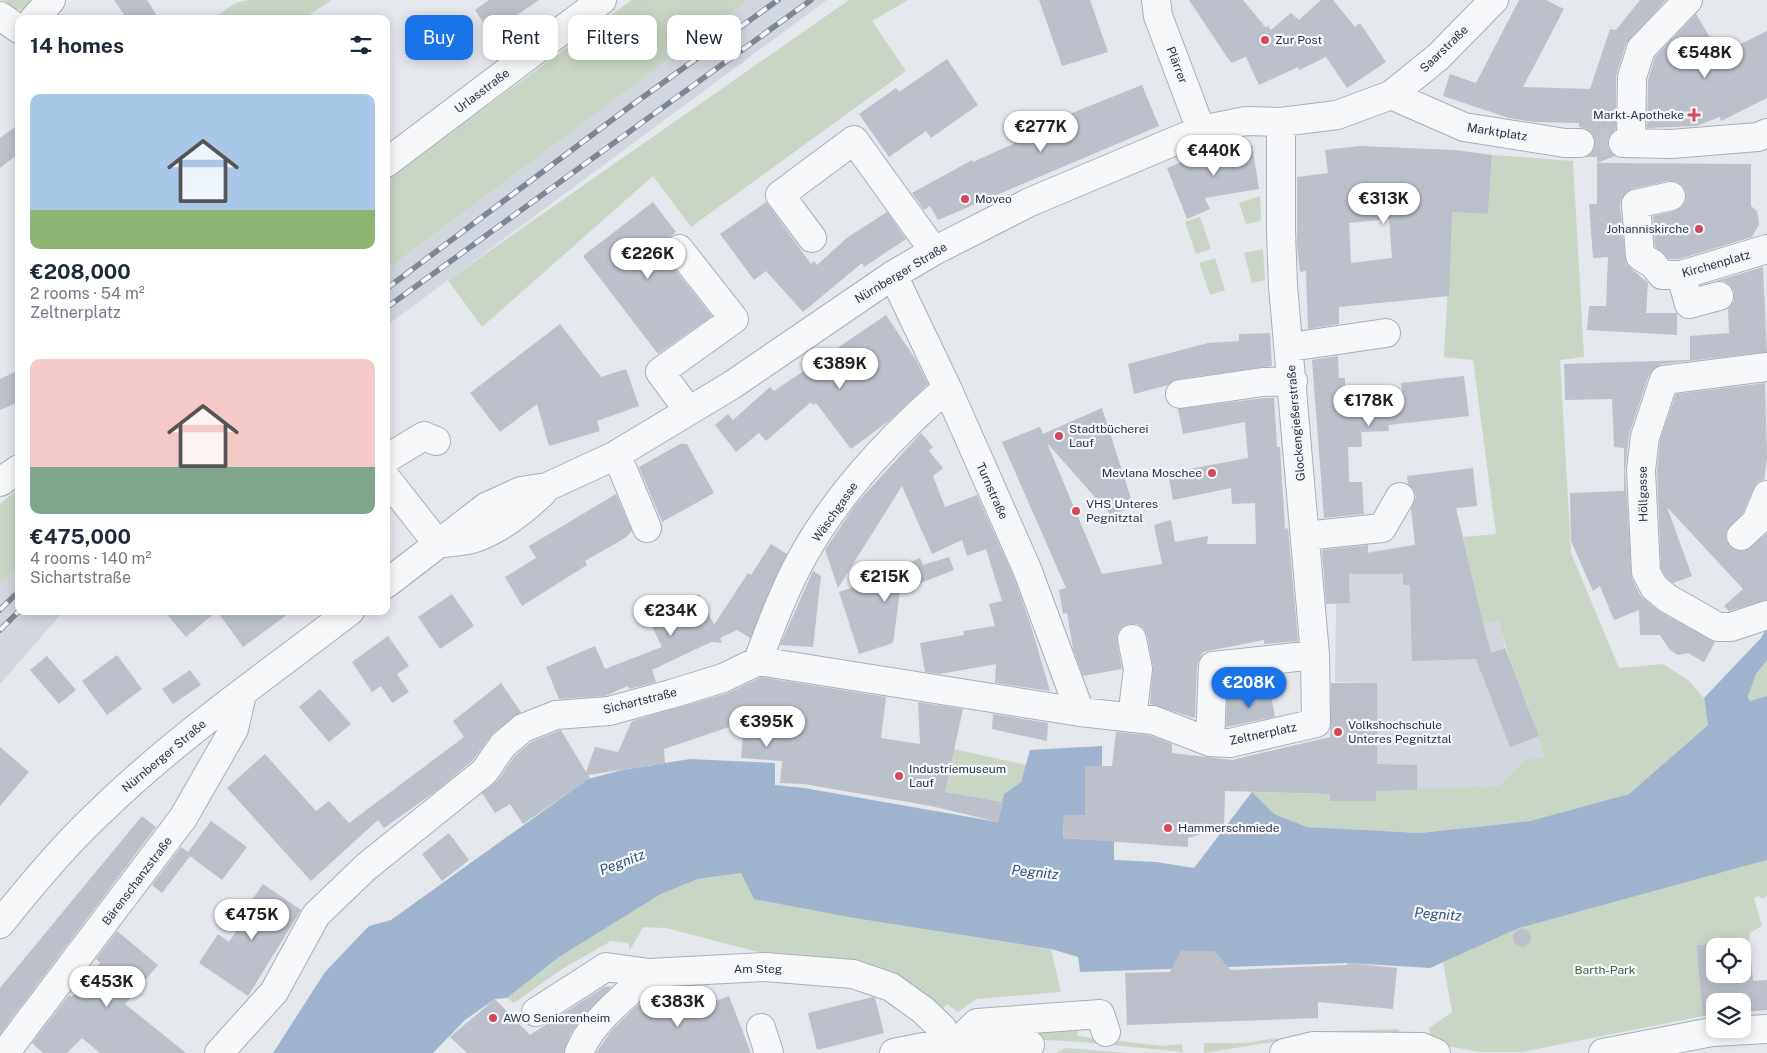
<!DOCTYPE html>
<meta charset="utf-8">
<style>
body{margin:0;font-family:"Public Sans",sans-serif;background:#f2f2f3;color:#1f2937;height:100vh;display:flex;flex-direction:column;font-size:19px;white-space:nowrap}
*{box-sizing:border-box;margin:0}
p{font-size:16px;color:#747a83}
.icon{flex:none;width:28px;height:28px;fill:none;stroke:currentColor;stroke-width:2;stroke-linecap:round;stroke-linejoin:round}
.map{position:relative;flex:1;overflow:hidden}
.details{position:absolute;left:15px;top:15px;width:375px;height:600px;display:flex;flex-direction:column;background:#fff;border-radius:10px;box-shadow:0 2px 12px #0003}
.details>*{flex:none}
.hud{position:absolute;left:405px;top:15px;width:475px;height:45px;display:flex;gap:10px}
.tools{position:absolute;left:1706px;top:938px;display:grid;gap:10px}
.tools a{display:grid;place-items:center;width:45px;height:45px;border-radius:10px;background:#fff;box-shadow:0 2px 12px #0003;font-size:25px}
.price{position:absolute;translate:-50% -42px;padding:0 11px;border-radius:18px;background:#fff;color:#222;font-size:16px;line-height:32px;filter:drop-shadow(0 1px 2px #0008)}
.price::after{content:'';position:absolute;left:50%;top:30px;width:15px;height:11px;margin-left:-8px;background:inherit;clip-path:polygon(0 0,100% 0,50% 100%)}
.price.active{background:#1a73e8;color:#fff}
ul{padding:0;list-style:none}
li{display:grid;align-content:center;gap:10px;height:265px;padding:0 15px}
li span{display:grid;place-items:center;height:155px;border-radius:10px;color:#555}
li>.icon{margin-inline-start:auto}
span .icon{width:90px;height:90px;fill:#fffc;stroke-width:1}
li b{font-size:21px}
h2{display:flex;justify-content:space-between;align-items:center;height:60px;padding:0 15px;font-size:21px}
.chip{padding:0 18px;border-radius:10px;background:#fff;box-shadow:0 2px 12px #0003;font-size:18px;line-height:45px}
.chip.active{background:#1a73e8;color:#fff}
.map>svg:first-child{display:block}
.built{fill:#d2d6de}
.green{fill:#c9d6c5}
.water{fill:#9fb4cc}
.building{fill:#bbc0ca;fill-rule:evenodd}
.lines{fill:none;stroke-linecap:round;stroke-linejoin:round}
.minor-tunnel{stroke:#bfc3cb;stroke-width:28;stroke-dasharray:28 14;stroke-linecap:butt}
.minor-casing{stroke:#a9aeb7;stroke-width:30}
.minor{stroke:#f7f8fa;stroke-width:28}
.rail-casing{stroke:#7d8696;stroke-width:5.5}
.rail{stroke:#f4f6f9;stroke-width:4;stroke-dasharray:11;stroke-linecap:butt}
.poi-dot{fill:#d1495b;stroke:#f4f6f9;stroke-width:2}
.labels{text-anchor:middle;stroke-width:4.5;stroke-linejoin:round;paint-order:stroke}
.poi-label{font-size:12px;fill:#2b3445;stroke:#f4f6f9;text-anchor:start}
.street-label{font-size:12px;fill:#2b3445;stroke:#f4f6f9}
.park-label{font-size:12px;fill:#3f6138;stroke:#f4f6f9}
.water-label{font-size:14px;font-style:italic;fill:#34527a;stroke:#f4f6f9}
</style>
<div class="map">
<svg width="1767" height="1053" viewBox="0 0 1767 1053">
<rect width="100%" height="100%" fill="#e4e7ec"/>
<path class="built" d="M748 0H827L386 326V270Z
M1462 537 1483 623 1499 621 1505 648 1539 737 1544 758 1525 759 1498 786 1377 792V683L1335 682 1336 603H1350L1348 559 1368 552Z
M19 566V611H64L0 684V583Z"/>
<path class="green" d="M3 0H37L26 10 16 9Z
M248 0H332L307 16 308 19H211L236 3Z
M632 0H748L386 270V180Z
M849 0H908L872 21 906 71 691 227 653 176 482 327 448 280Z
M1492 155 1573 161 1584 357 1560 360 1571 553 1619 668 1663 664 1688 680 1704 698 1708 725 1629 794 1530 821 1420 833 1307 827 1274 814 1252 792 1330 794V801H1376V791L1498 786 1525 759 1544 758C1534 711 1509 669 1499 621L1483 623 1463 537 1496 534 1473 360 1444 357 1452 212 1488 214Z
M1260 196 1261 221 1246 224 1239 203Z
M1200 217 1211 249 1196 254 1185 222Z
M1263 249 1265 280 1252 283 1244 253Z
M1215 258 1225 290 1210 295 1199 263Z
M19 488V566L0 583V504Z
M1767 660V696L1750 701C1745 687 1758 669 1767 660Z
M954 749 1026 765 1021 782 1004 794 1003 802 945 792Z
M1767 860V896L1762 899 1759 896 1754 898 1762 926 1750 933 1749 941 1696 945 1703 1016 1522 1052H1480L1432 1043 1429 1028 1452 1012 1443 962 1519 928Z
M742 873 854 918 1051 949 1061 992 976 999 958 1012 947 1004 940 1012 899 975 844 958 766 954 666 928 643 927 630 950 628 943 611 941 562 969 514 1003 507 998 559 957 661 894 698 879Z
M1079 1023 1077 1036 1162 1046 1182 1044 1183 1052 1081 1042 994 1037Z
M1398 1029 1401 1034 1293 1038 1307 1032Z
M1277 1038 1278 1041 1204 1053V1043H1245Z
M1065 1048 1128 1053H1056Z"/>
<path class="water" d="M1767 627V660L1756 674 1748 696 1750 701 1767 696V860L1519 928 1430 968 1348 963 1080 972 1078 957 1051 949 854 918 754 899 741 873 698 879 661 894 559 957 507 998 495 999 465 1020 433 1053H273L325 972 369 926 391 920 588 779 622 770 690 759 775 763V785L804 788 998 822 1004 794 1021 782 1030 750 1102 746V766H1085V800H1115V817L1064 815 1063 838 1114 841V860L1156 862 1194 868 1252 792 1274 814 1307 827 1420 833 1530 821 1629 794 1708 725 1704 698 1761 638Z"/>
<path class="building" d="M114 0H147L159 19H127Z
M489 0H539L490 33 475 10Z
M1039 0H1090L1108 52 1062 66Z
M1189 0H1243L1266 28 1268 26 1271 30 1291 13 1299 20 1321 0H1333L1355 27 1360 23 1386 62 1347 88 1326 57 1299 70 1298 67 1259 85 1246 57 1231 63Z
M1519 0H1546L1564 9 1523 87 1590 89 1610 29 1616 30 1640 0H1666L1626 44 1616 76V129L1610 135 1607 142 1609 150 1615 156 1597 163V156H1589L1596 143 1594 136 1587 129 1579 127V123L1534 122 1509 118 1443 96 1450 74 1476 83Z
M1696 14 1720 54 1767 31V98L1721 121 1720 117 1696 126 1647 128 1648 80 1655 57Z
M947 59 978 105 931 138 926 131 889 157 859 114 896 88 899 92Z
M1142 85 1159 126 938 220 930 206 924 210 912 193 972 160 973 162 1024 139 1022 133Z
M19 124V153L0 168V138Z
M1252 145 1259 189 1205 198 1210 209 1187 219 1167 168 1207 152Z
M1359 146 1455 150 1492 155 1488 214 1452 212 1449 296 1339 307V324L1308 329 1306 271 1300 272 1297 247V177L1328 173 1325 150ZM1389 219 1392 258 1351 263 1349 223Z
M1597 163 1751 164V206L1757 211 1759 224 1752 237 1679 259H1669L1655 247 1653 216 1674 211 1682 207 1686 200V192L1683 186 1676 181H1668L1632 189 1622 198 1620 205 1626 264 1648 283 1646 313H1677V335L1587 330 1589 306H1606L1608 257 1593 258 1589 204H1597Z
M653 202 676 232 660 244 666 258 712 316 658 354 583 256Z
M766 202 811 264 814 261 817 265 848 237 887 212 906 239 864 267 862 263 803 312 766 271 754 280 720 234Z
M1763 267 1767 352 1662 364 1655 368 1649 375 1629 435 1625 471 1632 579 1640 595 1657 610 1715 642 1704 662 1688 653 1678 655 1670 650 1660 635H1640L1639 610 1614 620 1600 586 1593 591 1571 541 1570 493 1624 491V448L1614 447 1612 399 1565 400 1564 364 1690 360V336L1729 333 1728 309 1734 301V292L1730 285 1724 281H1716Z
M886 315 916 360 928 384 889 421 851 449 816 403 813 405 811 402 766 441 759 433 736 452 715 425 728 414 733 420 770 387 774 391Z
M560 324 601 377 626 369 639 406 597 421 600 431 549 446 537 404 500 432 470 393Z
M1270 333 1272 366 1178 379 1168 385 1134 394 1128 364 1208 343 1239 341V334Z
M1338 356 1339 378H1345V408L1404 406 1401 383 1464 376 1469 416 1388 425 1389 431 1361 432 1362 447H1348L1349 482H1362L1364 514 1324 518 1312 360Z
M19 370V402L0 410V379Z
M1765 383 1767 458 1764 480 1758 482 1753 489 1743 513 1726 531V539L1730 547 1737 551H1744L1767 533V600L1729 611 1724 606 1743 589 1667 507 1692 576 1673 583 1666 577 1661 568 1657 471 1660 440 1676 394Z
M1264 398H1274L1277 447H1280L1285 529 1288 528 1298 641 1264 644V640L1203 652 1197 665 1195 718 1150 704 1153 666 1147 635 1144 629 1137 624H1128L1122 627 1117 634V642L1122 669 1083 676 1073 649 1067 613 1063 614 1059 590 1066 588 1002 442 1040 427 1043 434 1102 408 1134 508 1110 514 1047 443 1102 574 1162 564 1154 525 1171 520 1175 542 1208 536 1207 544H1256L1255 503 1232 504 1231 488 1173 500 1168 473 1248 458 1245 422 1183 434 1178 409Z
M921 433 933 447 929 451 943 468 933 476 945 507 977 495 1013 575 1031 626 1050 691 995 683 996 664 940 674 925 672 920 643 964 635 963 631 995 626 989 604 1002 601 986 549 967 556 962 540 932 554 902 486 838 588 825 550 856 504Z
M680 444H687L714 493 662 522 639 467Z
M1473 468 1477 506 1456 508 1483 623 1491 653 1505 648 1539 736 1510 747 1476 659 1412 661 1410 585H1403V574H1349L1350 603 1326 604 1322 550 1368 545V553L1415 545 1411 509 1416 497 1413 489 1408 484 1407 476Z
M616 494 632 531 625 538 585 561 587 565 522 606 505 577 536 558 529 546Z
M771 544 787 554 750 638 737 630 720 638 722 643 711 642 652 670 656 682 629 689 628 686 605 696 559 699 546 667 595 646 605 669 662 647 648 618 699 594 714 625 748 573 751 575Z
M949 557 954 570 900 591 893 643 859 654 839 592 903 571 900 566 920 558 923 565Z
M813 571 821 576 813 647 780 645Z
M452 594 474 626 440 649 418 617Z
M164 611H292L243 647 217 611 186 637Z
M388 636 409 666 397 674 409 692 392 703 381 686 372 692 352 662Z
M117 655 142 689 107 715 82 681Z
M47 656 76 690 59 704 30 670Z
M190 670 201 685 173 704 162 689Z
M761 677 886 697 881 738 920 744 918 702 963 709 945 792 1003 802 998 822 931 806 804 784 780 783 782 761 741 758 744 722 664 749 665 763 588 775 590 778 523 824 510 804 495 813 482 793 497 781 515 756 531 742 561 730 586 772 595 747 618 752 632 721 728 693Z
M501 683 521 712 493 733 472 761 440 788 384 828 378 820 311 881 227 788 265 754 316 811 329 801 349 823 464 737 453 721Z
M1331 683H1377V764L1417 765V790L1376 791V801H1330V794L1225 791 1224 828 1188 838V847L1063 838 1064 815H1085V766H1112L1116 732 1149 735 1172 744V753L1232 760 1330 737Z
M320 689 351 724 329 742 299 707Z
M1270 691 1275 717 1226 727 1227 698Z
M993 714 1048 723 1047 741 992 729Z
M0 747 29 772 0 806Z
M142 816 156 827 0 1034V988Z
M211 821 247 847 222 880 190 856 162 893 152 885 181 847 188 852Z
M449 833 469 860 442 881 422 854Z
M263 884 301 910 248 996 199 963 218 934 229 942 251 909 247 907Z
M1513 938a9 9 0 1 1 18 0a9 9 0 1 1-18 0Z
M117 931 158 965 125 1004 186 1053H100L82 1038 67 1053H43L32 1043 69 995 72 997 100 963 96 959Z
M1749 941 1753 981 1767 980V1010L1742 1012V1001H1715V1015L1703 1016 1696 945ZM1715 946H1742V974H1715Z
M1181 951H1214L1231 970 1347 965 1348 963 1397 968 1393 1009 1318 1002V1018L1127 1025 1125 973 1170 972Z
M612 986 579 1022 570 1035 564 1053H467L450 1037 495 999 530 1035 604 987Z
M681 987 691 1010 729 996 751 1053H596L612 1030 636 1006Z
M873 997 875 998 884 1033 817 1050 808 1013Z"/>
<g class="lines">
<path class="minor-tunnel" d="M1580 143H1623"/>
<defs>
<path id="minor" d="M1156 0 1158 16 1201 130
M0 16 19 29
M34 19 51 0
M1391 95 1464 127 1565 143H1580
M1623 143 1671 144 1758 137 1767 133
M1631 143 1632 77 1641 49 1688 0
M386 163 602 0
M1671 196 1636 204 1640 256 1653 264 1662 275H1681L1767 249
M812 238 780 195 854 140 934 251
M679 249 734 319 660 372 689 411
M893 275 947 388 1027 569 1080 712
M1681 275 1689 304 1719 296
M1290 347 1386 333
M1767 367 1664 380 1645 437 1641 470 1646 572 1654 587 1667 598 1718 627H1731L1767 615
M1180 394 1263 382 1293 381
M614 456 623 470 647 528
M386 459 424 436 436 441
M386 478 438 544
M0 482 19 469
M1305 536 1382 528 1400 497
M1741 536 1756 522 1767 495
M444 543C453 542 464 541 472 539 498 531 523 511 542 493
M386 584 486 507 521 491 547 487 614 456 732 385 893 275 934 251 1030 202 1201 130 1246 121 1281 122 1337 115 1391 95 1438 57 1494 0
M1132 639 1138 669 1132 718
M758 661C769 630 781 599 796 569 832 499 888 439 947 388
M1210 742 1213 666 1315 655
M0 924C31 885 64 845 101 811 177 737 266 676 350 611
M536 1012 606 967 649 973 765 967 853 974 891 987 923 1010 942 1028 943 1043 948 1053
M761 1028 769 1053
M955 1044 977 1023 1100 1014 1106 1032
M5 1053 183 818 234 729 242 694
M219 1053 274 992 316 915 366 867 484 772 503 745 523 728 556 715 609 711 671 694 723 678 758 661 1080 712 1153 720 1210 742 1230 743 1316 723 1315 655 1283 286 1281 231V122
M579 1053C591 1021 625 997 649 973
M894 1053 943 1043 1030 1045
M1284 1053 1313 1046 1422 1047 1436 1053
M1603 1053 1712 1032 1767 1029"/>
</defs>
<use href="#minor" class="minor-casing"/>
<use href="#minor" class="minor"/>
<defs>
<path id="rail" d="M386 289 632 105 778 0
M386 308 811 0
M0 610 19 591
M0 630 19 611"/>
</defs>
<use href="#rail" class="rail-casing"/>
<use href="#rail" class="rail"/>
</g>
<g class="poi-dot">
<circle cx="1265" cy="40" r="5"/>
<path d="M1691.5 107.5h5v5h5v5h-5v5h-5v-5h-5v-5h5z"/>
<circle cx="965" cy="199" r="5"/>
<circle cx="1699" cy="229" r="5"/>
<circle cx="1059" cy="436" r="5"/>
<circle cx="1212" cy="473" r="5"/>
<circle cx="1076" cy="511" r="5"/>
<circle cx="1338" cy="732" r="5"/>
<circle cx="899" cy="776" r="5"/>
<circle cx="1168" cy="828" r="5"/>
<circle cx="493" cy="1018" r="5"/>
</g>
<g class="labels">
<g class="poi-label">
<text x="1275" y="44">Zur Post</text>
<text x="1684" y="119" text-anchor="end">Markt-Apotheke</text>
<text x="975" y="203">Moveo</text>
<text x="1689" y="233" text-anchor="end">Johanniskirche</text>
<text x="1069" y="433">Stadtbücherei<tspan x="1069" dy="14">Lauf</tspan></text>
<text x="1202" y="477" text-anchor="end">Mevlana Moschee</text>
<text x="1086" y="508">VHS Unteres<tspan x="1086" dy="14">Pegnitztal</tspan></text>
<text x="1348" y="729">Volkshochschule<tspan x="1348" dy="14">Unteres Pegnitztal</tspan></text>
<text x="909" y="773">Industriemuseum<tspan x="909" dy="14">Lauf</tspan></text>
<text x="1178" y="832">Hammerschmiede</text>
<text x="503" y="1022">AWO Seniorenheim</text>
</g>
<g class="street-label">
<text transform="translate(1444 49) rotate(-44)" y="4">Saarstraße</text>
<text transform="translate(1177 65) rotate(69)" y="4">Plärrer</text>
<text transform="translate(482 91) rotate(-37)" y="4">Urlasstraße</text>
<text transform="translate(1497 132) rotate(9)" y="4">Marktplatz</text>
<text transform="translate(1716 264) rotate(-16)" y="4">Kirchenplatz</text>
<text transform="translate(901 273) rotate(-31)" y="4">Nürnberger Straße</text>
<text transform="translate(1296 423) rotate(-95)" y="4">Glockengießerstraße</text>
<text transform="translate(992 491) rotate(66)" y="4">Turnstraße</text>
<text transform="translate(1643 494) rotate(-91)" y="4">Höllgasse</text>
<text transform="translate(835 512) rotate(-55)" y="4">Wäschgasse</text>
<text transform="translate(640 701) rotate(-14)" y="4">Sichartstraße</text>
<text transform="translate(1263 734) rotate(-12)" y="4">Zeltnerplatz</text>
<text transform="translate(164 756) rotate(-40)" y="4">Nürnberger Straße</text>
<text transform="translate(137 881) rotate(-53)" y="4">Bärenschanzstraße</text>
<text x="758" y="973">Am Steg</text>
</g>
<g class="park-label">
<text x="1605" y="974">Barth-Park</text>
</g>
<g class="water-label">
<text transform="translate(622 862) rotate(-21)" y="5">Pegnitz</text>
<text transform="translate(1035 872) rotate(6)" y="5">Pegnitz</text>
<text transform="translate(1438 914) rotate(4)" y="5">Pegnitz</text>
</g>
</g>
</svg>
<div class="tools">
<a><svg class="icon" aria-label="locate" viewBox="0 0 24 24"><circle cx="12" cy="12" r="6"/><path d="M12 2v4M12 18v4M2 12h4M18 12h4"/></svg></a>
<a><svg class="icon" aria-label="layers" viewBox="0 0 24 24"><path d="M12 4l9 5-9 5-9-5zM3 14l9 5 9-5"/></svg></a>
</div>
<b class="price" style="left:1705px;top:79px">€548K</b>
<b class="price" style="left:1041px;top:153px">€277K</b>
<b class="price" style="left:1214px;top:177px">€440K</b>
<b class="price" style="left:1384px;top:225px">€313K</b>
<b class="price" style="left:648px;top:280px">€226K</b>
<b class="price" style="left:840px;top:390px">€389K</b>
<b class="price" style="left:1369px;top:427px">€178K</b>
<b class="price" style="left:885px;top:603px">€215K</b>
<b class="price" style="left:671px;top:637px">€234K</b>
<b class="price active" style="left:1249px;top:709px">€208K</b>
<b class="price" style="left:767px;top:748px">€395K</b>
<b class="price" style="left:252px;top:941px">€475K</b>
<b class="price" style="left:107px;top:1008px">€453K</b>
<b class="price" style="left:678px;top:1028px">€383K</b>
<div class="hud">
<a class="chip active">Buy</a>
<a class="chip">Rent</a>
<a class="chip">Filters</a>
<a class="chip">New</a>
</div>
<section class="details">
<h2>14 homes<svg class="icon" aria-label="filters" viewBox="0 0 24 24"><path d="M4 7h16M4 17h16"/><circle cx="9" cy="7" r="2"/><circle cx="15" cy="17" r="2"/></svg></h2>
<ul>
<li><span style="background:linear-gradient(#a9c7e8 75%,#8fb573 0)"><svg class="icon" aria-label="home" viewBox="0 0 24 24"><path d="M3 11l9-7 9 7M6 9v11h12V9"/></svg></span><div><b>€208,000</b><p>2 rooms · 54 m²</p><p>Zeltnerplatz</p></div></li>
<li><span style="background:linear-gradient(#f6c9c9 70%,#7fa58c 0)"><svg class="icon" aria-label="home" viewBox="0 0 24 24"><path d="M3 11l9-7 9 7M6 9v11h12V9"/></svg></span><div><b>€475,000</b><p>4 rooms · 140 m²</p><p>Sichartstraße</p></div></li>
</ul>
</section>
</div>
